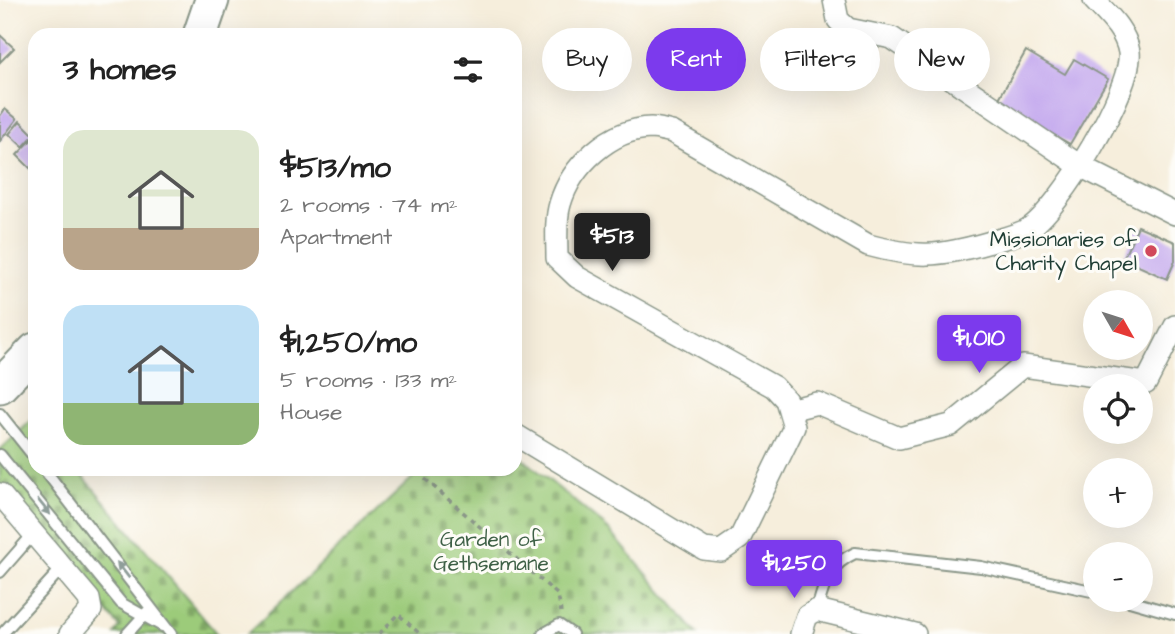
<!DOCTYPE html>
<meta charset="utf-8">
<style>
body{margin:0;font-family:"Architects Daughter",sans-serif;background:#f6f6f6;color:#222;height:100vh;display:flex;flex-direction:column;font-size:26px;white-space:nowrap}
*{box-sizing:border-box;margin:0}
p{font-size:23px;color:#767676}
.icon{flex:none;width:38px;height:38px;fill:none;stroke:currentColor;stroke-width:2;stroke-linecap:round;stroke-linejoin:round}
.map{position:relative;flex:1;overflow:hidden}
.side{position:absolute;left:28px;top:28px;width:494px;height:448px;display:flex;flex-direction:column;background:#fff;border-radius:21px;box-shadow:0 7px 28px #0002}
.side>*{flex:none}
.top-card{position:absolute;left:542px;top:28px;width:527px;height:63px;display:flex;gap:14px}
.needle{width:46px;rotate:129deg}
.tools{position:absolute;left:1083px;top:290px;display:grid;gap:14px}
.tools a{display:grid;place-items:center;width:70px;height:70px;border-radius:50%;background:#fff;box-shadow:0 7px 28px #0002;font-size:35px}
.price{position:absolute;translate:-50% -60px;padding:0 16px;border-radius:7px;background:#7c3aed;color:#fff;font-size:23px;line-height:46px;filter:drop-shadow(0 2px 4px #0008)}
.price::after{content:'';position:absolute;left:50%;top:42px;width:21px;height:16px;margin-left:-10px;background:inherit;clip-path:polygon(0 0,100% 0,50% 100%)}
.price.current{background:#222;color:#fff}
ul{padding:0;list-style:none}
li{display:flex;align-items:center;gap:21px;height:175px;padding:0 35px}
li span{display:grid;place-items:center;flex:none;width:196px;height:140px;border-radius:21px;color:#555}
li>.icon{margin-inline-start:auto}
span .icon{width:84px;height:84px;fill:#fffc;stroke-width:1}
li b{font-size:30px}
h2{display:flex;justify-content:space-between;align-items:center;height:84px;padding:0 35px;font-size:30px}
.tag{padding:0 24px;border-radius:32px;background:#fff;box-shadow:0 7px 28px #0002;font-size:24px;line-height:63px}
.tag.current{background:#7c3aed;color:#fff}
.map>svg:first-child{display:block}
.cemetery{fill:url(#cemetery-stones);stroke:#5e8457;stroke-width:2}
.building{fill:#c3a7ee}
.lines{fill:none;stroke-linecap:round;stroke-linejoin:round}
.lane-casing{stroke:#8a9688;stroke-width:14}
.street-casing{stroke:#8a9688;stroke-width:24}
.primary-casing{stroke:#8a9688;stroke-width:37}
.path{stroke:#8a9688;stroke-width:3.5;stroke-dasharray:5 5;stroke-linecap:butt}
.lane{stroke:#fff;stroke-width:10}
.street{stroke:#fff;stroke-width:21}
.primary{stroke:#fff;stroke-width:33}
.oneway{fill:#8f9e9a}
.poi-dot{fill:#d1495b;stroke:#fdfcf7;stroke-width:2.5}
.labels{text-anchor:middle;stroke-width:6;stroke-linejoin:round;paint-order:stroke}
.poi-label{font-size:21px;fill:#1f3d34;stroke:#fdfcf7;text-anchor:end}
.park-label{font-size:21px;fill:#3e6046;stroke:#fdfcf7}
</style>
<div class="map">
<svg width="1175" height="634" viewBox="0 0 1175 634">
<defs>
<pattern id="cemetery-stones" width="16" height="16" patternUnits="userSpaceOnUse" patternTransform="scale(1.75)"><rect width="16" height="16" fill="#9ccb7a"/><path d="M2 7V4a2 2 0 0 1 4 0v3zM10 15v-3a2 2 0 0 1 4 0v3z" fill="#7fa665"/></pattern>
</defs>
<rect width="100%" height="100%" fill="#fdfcf7"/>
<filter id="ink" filterUnits="userSpaceOnUse"><feTurbulence type="fractalNoise" baseFrequency=".0143" numOctaves="2"/><feDisplacementMap in="SourceGraphic" scale="14" xChannelSelector="R" yChannelSelector="G"/><feConvolveMatrix kernelMatrix="1 2 1 2 8 2 1 2 1" color-interpolation-filters="sRGB"/></filter>
<filter id="wash" filterUnits="userSpaceOnUse"><feTurbulence type="fractalNoise" baseFrequency=".00686" numOctaves="4" result="noise"/><feDisplacementMap in="SourceGraphic" scale="28" xChannelSelector="R" yChannelSelector="G"/><feGaussianBlur stdDeviation="1.57" result="paint"/><feColorMatrix in="noise" values="0 0 0 0 0 0 0 0 0 0 0 0 0 0 0 0 0 1.4 0 .05"/><feComposite in="paint" operator="in"/></filter>
<g filter="url(#wash)">
<rect width="100%" height="100%" fill="#f6eedc"/>
<path class="cemetery" d="M34 418 35 469H77L217 634H115L120 627 0 485V450Z
M515 452 608 529 698 634H247L422 469H514Z"/>
<g id="blocks">
<path class="building" d="M0 35 14 48 0 62Z
M1026 51 1065 74 1074 59 1108 79 1070 144 997 102Z
M5 109 17 119 0 141V116Z
M20 121 34 135 23 147 9 134Z
M35 136V164L31 169 17 155Z
M1138 226 1175 242V261L1167 279 1123 259Z"/>
</g>
</g>
<g filter="url(#ink)">
<use href="#blocks" fill-opacity="0" stroke="#8a9688" stroke-width="2"/>
<g class="lines">
<defs>
<path id="lane" d="M0 414 35 458
M0 455 121 603 162 626
M44 469 171 634
M0 572 34 533
M1126 600 1175 614
M817 610C824 584 828 565 855 553L981 567 1096 592
M2 634 63 567
M127 634 147 612
M543 634 559 625 572 634"/>
<path id="street" d="M834 0 838 20 848 29 892 38 1080 166 1175 214
M789 410 817 403 899 438 951 425 1023 366 1146 383 1175 326
M514 434 704 549 721 551 740 538 794 427 786 400 774 387 577 277 557 258C557 240 555 221 560 204 571 166 610 129 651 128 658 128 666 131 672 132L868 245C917 258 938 257 987 243 1001 239 1015 236 1028 229 1059 211 1134 87 1129 52 1125 30 1109 16 1094 0
M0 494 89 599 91 610 70 634
M801 634 807 616 817 610 915 634"/>
<path id="primary" d="M200 35 212 0
M0 386 35 350"/>
</defs>
<use href="#lane" class="lane-casing"/>
<use href="#street" class="street-casing"/>
<use href="#primary" class="primary-casing"/>
<path class="path" d="M425 479 558 595 561 612
M379 634 398 614 420 634"/>
<use href="#lane" class="lane"/>
<use href="#street" class="street"/>
<use href="#primary" class="primary"/>
</g>
<defs><path id="oneway-solid" d="M-6-.8H1V-3.2L6.5 0L1 3.2V.8H-6Z" transform="scale(1.75)"/></defs>
<g class="oneway">
<use href="#oneway-solid" transform="translate(44 507) rotate(51)"/>
<use href="#oneway-solid" transform="translate(123 570) rotate(-128)"/>
</g>
</g>
<circle class="poi-dot" cx="1151" cy="251" r="7"/>
<g class="labels">
<g class="poi-label">
<text x="1137" y="246">Missionaries of<tspan x="1137" dy="24">Charity Chapel</tspan></text>
</g>
<g class="park-label">
<text x="491" y="546">Garden of<tspan x="491" dy="24">Gethsemane</tspan></text>
</g>
</g>
</svg>
<div class="tools">
<a><svg class="needle" viewBox="-14 -14 28 28"><path d="M0-13l5 13h-10z" fill="#e53935"/><path d="M0 13l5-13h-10z" fill="#767676"/></svg></a>
<a><svg class="icon" aria-label="locate" viewBox="0 0 24 24"><circle cx="12" cy="12" r="6"/><path d="M12 2v4M12 18v4M2 12h4M18 12h4"/></svg></a>
<a>+</a>
<a>−</a>
</div>
<b class="price current" style="left:612px;top:273px">$513</b>
<b class="price" style="left:979px;top:375px">$1,010</b>
<b class="price" style="left:794px;top:600px">$1,250</b>
<div class="top-card">
<a class="tag">Buy</a>
<a class="tag current">Rent</a>
<a class="tag">Filters</a>
<a class="tag">New</a>
</div>
<section class="side">
<h2>3 homes<svg class="icon" aria-label="filters" viewBox="0 0 24 24"><path d="M4 7h16M4 17h16"/><circle cx="9" cy="7" r="2"/><circle cx="15" cy="17" r="2"/></svg></h2>
<ul>
<li><span style="background:linear-gradient(#dfe7d0 70%,#b9a48a 0)"><svg class="icon" aria-label="home" viewBox="0 0 24 24"><path d="M3 11l9-7 9 7M6 9v11h12V9"/></svg></span><div><b>$513/mo</b><p>2 rooms · 74 m²</p><p>Apartment</p></div></li>
<li><span style="background:linear-gradient(#bfe0f5 70%,#8fb573 0)"><svg class="icon" aria-label="home" viewBox="0 0 24 24"><path d="M3 11l9-7 9 7M6 9v11h12V9"/></svg></span><div><b>$1,250/mo</b><p>5 rooms · 133 m²</p><p>House</p></div></li>
</ul>
</section>
</div>
